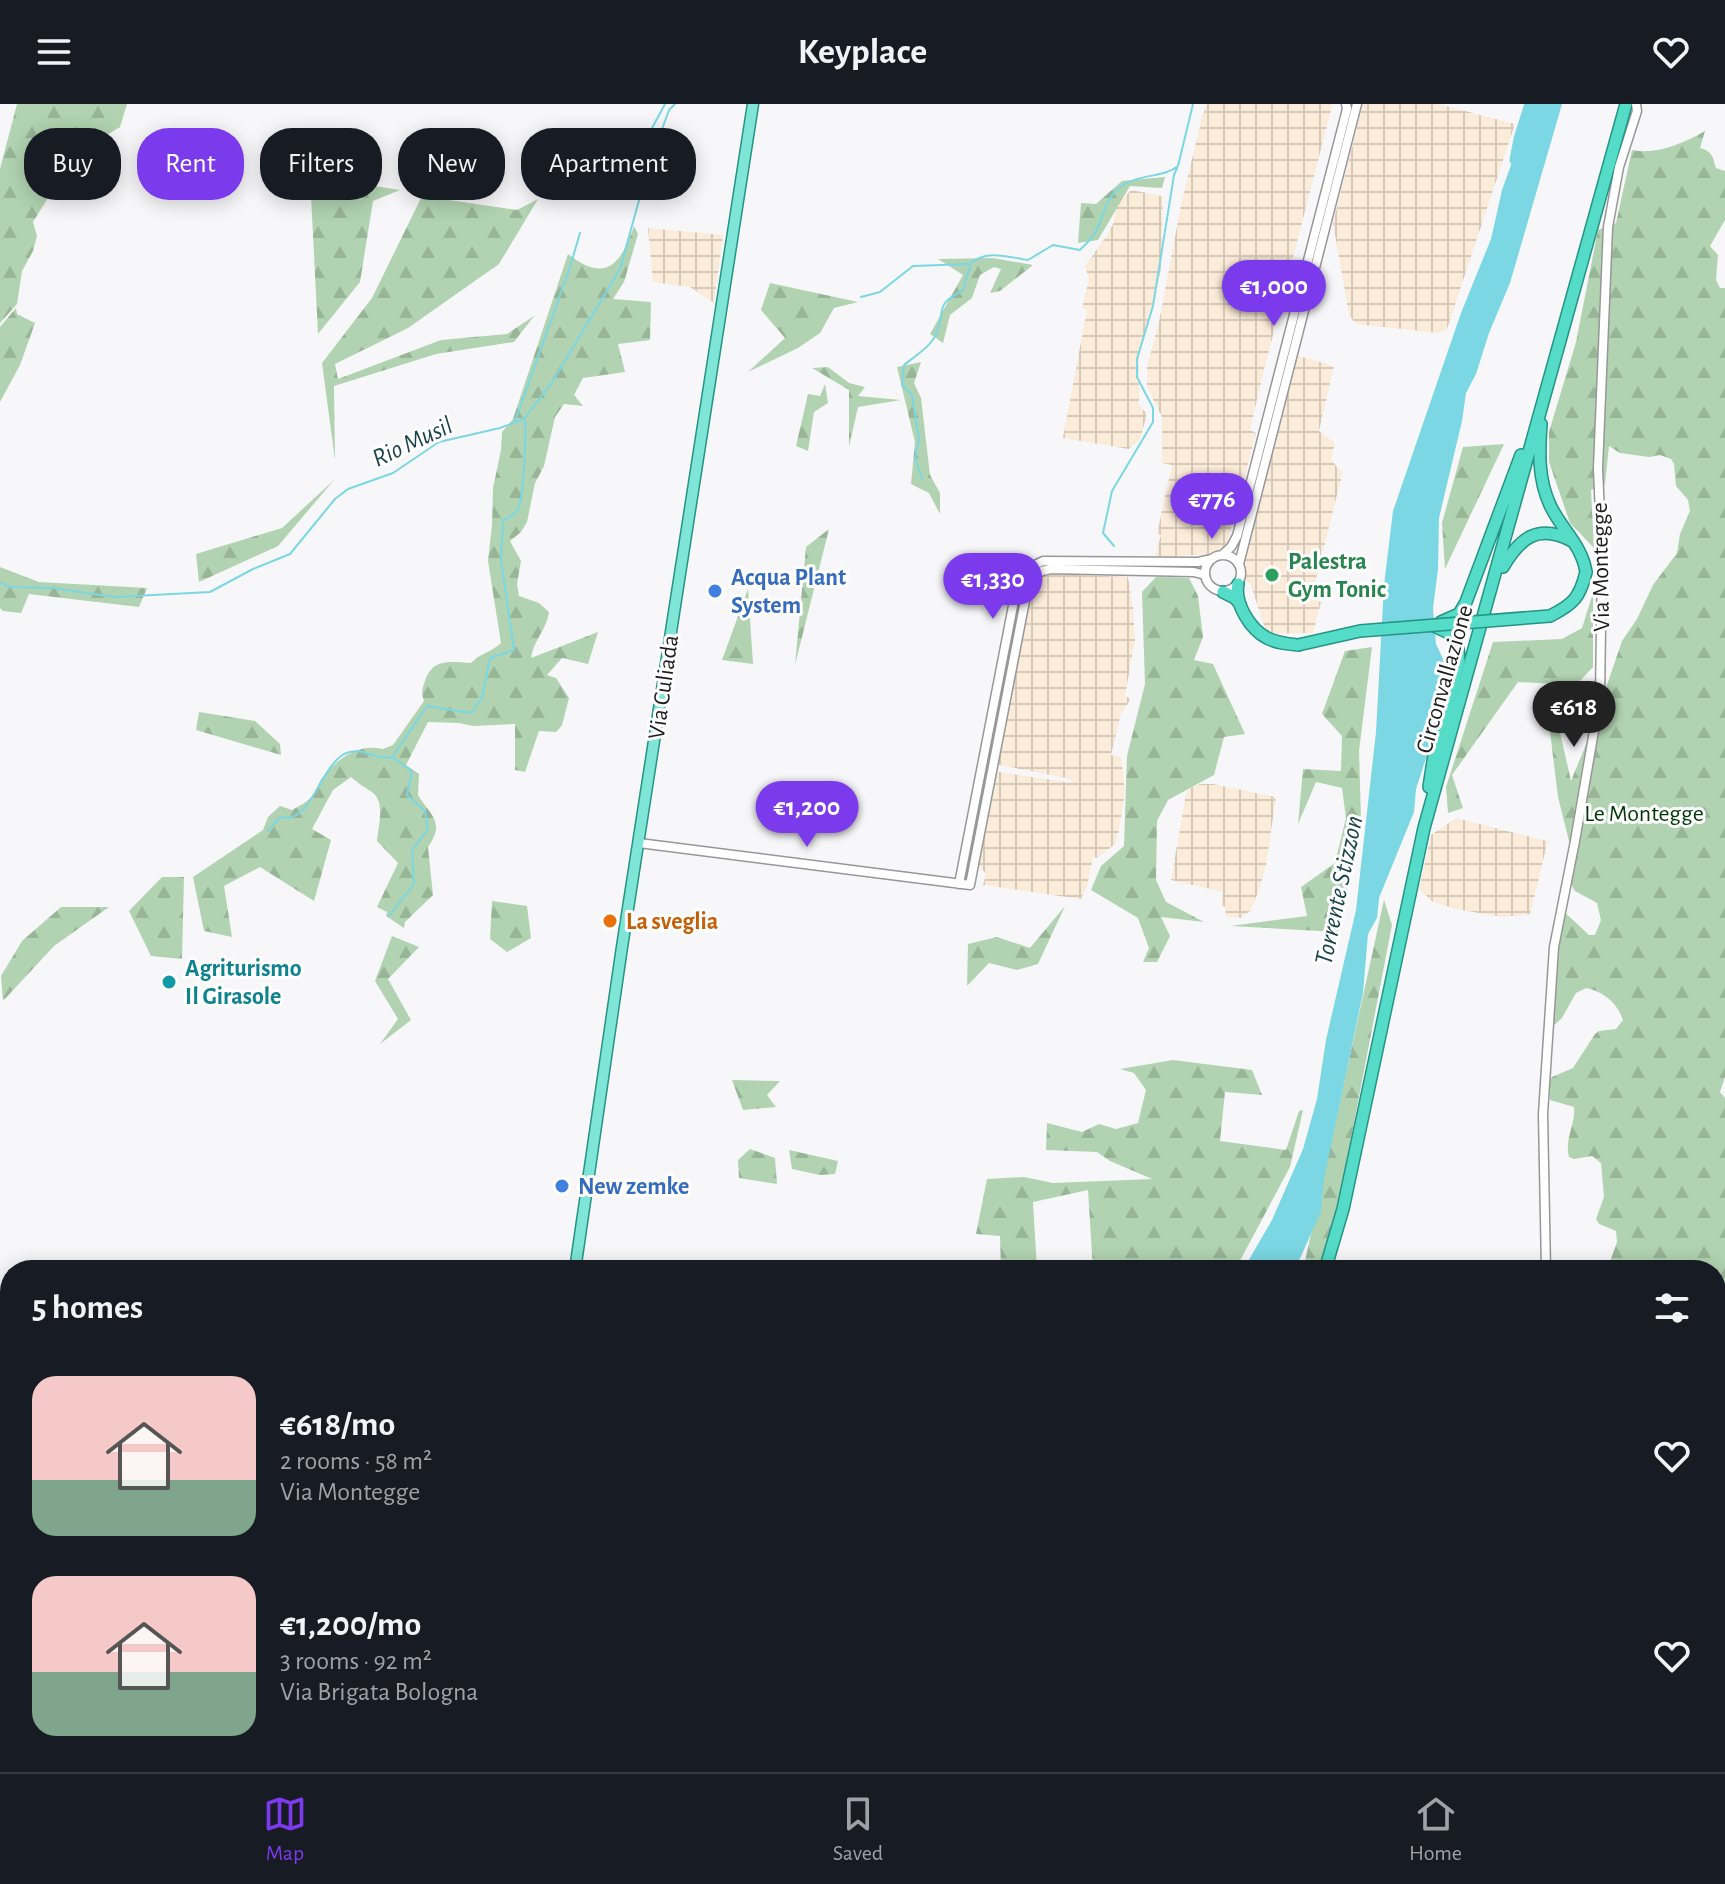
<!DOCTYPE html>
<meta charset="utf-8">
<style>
body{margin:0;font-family:"Alegreya Sans",sans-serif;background:#242831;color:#f1f3f6;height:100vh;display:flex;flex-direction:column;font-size:30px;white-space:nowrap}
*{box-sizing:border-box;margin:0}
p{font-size:26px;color:#9ea1a6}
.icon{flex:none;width:44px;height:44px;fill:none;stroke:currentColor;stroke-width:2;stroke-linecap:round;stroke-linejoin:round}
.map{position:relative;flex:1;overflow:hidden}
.details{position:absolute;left:0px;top:1156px;width:1726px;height:512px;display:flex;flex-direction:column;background:#171b24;border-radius:32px 32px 0 0;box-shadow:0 4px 20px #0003}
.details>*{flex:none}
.guide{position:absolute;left:24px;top:24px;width:800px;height:72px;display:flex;gap:16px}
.price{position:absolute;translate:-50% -68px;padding:0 18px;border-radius:28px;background:#7c3aed;color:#fff;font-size:26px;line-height:52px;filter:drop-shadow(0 2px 4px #0008)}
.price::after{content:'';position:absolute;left:50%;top:48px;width:24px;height:18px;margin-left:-12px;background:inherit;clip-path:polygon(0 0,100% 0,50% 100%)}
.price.on{background:#222;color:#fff}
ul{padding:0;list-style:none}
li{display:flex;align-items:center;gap:24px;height:200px;padding:0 32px}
li span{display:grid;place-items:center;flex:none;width:224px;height:160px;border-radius:24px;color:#555}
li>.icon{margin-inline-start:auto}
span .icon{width:96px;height:96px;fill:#fffc;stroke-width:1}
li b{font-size:34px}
h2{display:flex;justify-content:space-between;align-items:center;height:96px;padding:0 32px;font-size:34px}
.chip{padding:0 28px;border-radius:32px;background:#171b24;box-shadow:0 4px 20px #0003;font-size:28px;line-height:72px}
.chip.on{background:#7c3aed;color:#fff}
header{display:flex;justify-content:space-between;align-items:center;height:104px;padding:0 32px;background:#171b24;font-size:36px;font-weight:600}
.menu{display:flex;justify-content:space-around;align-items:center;height:112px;border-top:2px solid #363941;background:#171b24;font-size:22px;color:#9ea1a6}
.menu a{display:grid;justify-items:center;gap:4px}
.menu .on{color:#7c3aed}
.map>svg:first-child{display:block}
.industrial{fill:url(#industrial-grid)}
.forest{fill:url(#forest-firs)}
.water{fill:#7ad7e3}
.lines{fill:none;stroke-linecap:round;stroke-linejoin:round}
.stream{stroke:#7ad7e3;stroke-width:2}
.river{stroke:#7ad7e3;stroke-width:11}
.tertiary-casing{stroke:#979798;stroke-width:11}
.primary-casing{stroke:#259484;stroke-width:13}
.trunk-casing{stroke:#259484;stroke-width:14}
.tertiary{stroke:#fff;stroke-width:8}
.primary{stroke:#7fe5d6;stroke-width:10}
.trunk{stroke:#54dcc8;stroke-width:11}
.trunk-bridge-casing{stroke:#259484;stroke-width:14;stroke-linecap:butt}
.trunk-bridge{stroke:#54dcc8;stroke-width:11}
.leisure-dot{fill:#2e9e5b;stroke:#fff;stroke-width:3}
.shop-dot{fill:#3f7fe0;stroke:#fff;stroke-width:3}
.food-dot{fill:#e8710a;stroke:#fff;stroke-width:3}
.culture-dot{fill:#0f9aa8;stroke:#fff;stroke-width:3}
.labels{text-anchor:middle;stroke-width:6;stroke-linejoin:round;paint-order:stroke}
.leisure-label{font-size:24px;font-weight:bold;fill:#27864d;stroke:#fff;text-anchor:start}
.street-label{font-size:24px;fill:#1d1d1e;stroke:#fff}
.shop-label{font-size:24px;font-weight:bold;fill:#366cbe;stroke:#fff;text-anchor:start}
.park-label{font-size:24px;fill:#003908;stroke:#fff}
.food-label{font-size:24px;font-weight:bold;fill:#c56008;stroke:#fff;text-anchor:start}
.culture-label{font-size:24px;font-weight:bold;fill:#0d838f;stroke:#fff;text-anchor:start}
.water-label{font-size:26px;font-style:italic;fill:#184349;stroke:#fff}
</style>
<header><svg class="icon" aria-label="menu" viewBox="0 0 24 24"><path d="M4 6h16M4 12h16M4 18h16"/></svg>Keyplace<svg class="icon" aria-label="heart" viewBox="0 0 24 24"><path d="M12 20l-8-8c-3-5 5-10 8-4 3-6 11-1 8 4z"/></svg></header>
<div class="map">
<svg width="1725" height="1668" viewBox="0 0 1725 1668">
<defs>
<pattern id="industrial-grid" width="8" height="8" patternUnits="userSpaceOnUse" patternTransform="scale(2)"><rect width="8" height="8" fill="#fbebd9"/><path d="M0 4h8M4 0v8" fill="none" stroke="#d7c9ba"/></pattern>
<pattern id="forest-firs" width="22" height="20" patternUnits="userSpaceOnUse" patternTransform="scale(2)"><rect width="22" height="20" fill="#b1d3b1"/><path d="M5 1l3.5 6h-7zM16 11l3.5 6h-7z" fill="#98b598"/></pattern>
</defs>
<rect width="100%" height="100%" fill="#f7f7f9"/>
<path class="industrial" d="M1207 0H1332V2L1261 278 1250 326 1256 329 1228 436 1223 448 1216 450 1155 453 1161 431 1157 430 1172 361 1162 359V313L1147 283V263L1159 218 1181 101 1202 13Z
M1363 0H1438L1515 20 1447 225 1438 229 1356 220 1349 211 1333 119Z
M1131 86 1163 92 1161 164 1155 194 1139 251V301L1147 310 1140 335 1129 345 1063 334 1087 206 1082 204 1089 175 1085 162 1109 128 1114 118 1116 102Z
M648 124 723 131 714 199 690 183 653 178Z
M1295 251 1334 262 1319 327 1335 339 1331 355 1339 366 1343 367 1311 495 1321 498 1313 529 1267 530 1250 479H1246L1243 461 1246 439Z
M1050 470 1128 473 1133 504 1135 536 1125 592 1131 595 1121 610 1111 651 1121 653 1125 687 1119 726 1115 740 1097 754 1093 753 1087 782 1081 795 983 781 986 770 978 761 994 667 1072 679 1071 675 995 660 1028 484 1037 474Z
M1200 680H1213L1276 693 1266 761 1258 789 1250 807 1241 814 1226 812 1225 803 1221 801 1223 788 1171 776 1186 690 1190 684Z
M1456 714 1551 738 1547 740 1530 810 1502 813 1456 805 1433 798 1419 785 1431 731Z"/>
<path class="forest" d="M17 0H127L120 23 94 39 78 31 53 86 33 118 37 132 33 147 22 167 17 200 0 219V65Z
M1705 27 1700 44C1712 47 1713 53 1716 64L1725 67V116L1710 142 1718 151 1716 176 1720 184H1725V973L1720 988 1725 994V1236L1716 1242V1166H1607L1617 1138 1616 1127 1599 1120 1596 1115 1604 1093 1601 1059 1592 1052 1574 1055 1569 1053C1564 1035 1576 1020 1574 1003L1550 996 1549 977 1552 973 1573 964 1595 930 1599 927 1616 925 1623 916C1618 899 1602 887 1586 884L1576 889 1562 914 1549 926 1560 804 1589 831H1595L1601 816 1597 799 1575 787 1566 771 1571 745 1558 693 1546 595 1551 588 1571 677 1598 611 1601 590 1607 581 1622 537 1637 515 1653 481 1677 449 1680 430 1690 407 1688 396 1676 382 1674 360 1671 355 1660 351 1649 353 1620 349 1609 342 1605 380 1591 386 1594 444 1570 419 1549 358V328L1576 238 1598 126 1616 119 1632 46C1657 51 1684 39 1705 27Z
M310 72 400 86 373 97 360 178 318 230Z
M1165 73 1162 84 1130 82 1098 136 1078 139 1081 99 1096 100 1122 77Z
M422 92 517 106 538 95 499 160 408 224 335 260 338 275 441 236 507 230 534 212 514 238 436 250 334 282 335 356 322 259 372 194Z
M634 122 638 130 624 178 613 195 651 198 650 236 618 240 625 268 583 274 574 291 583 302 564 300 555 313 544 362 535 379 527 418 521 428 510 437 521 457 517 480 519 492 539 499 549 508C547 525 533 537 531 554L598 528 588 560 562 554 547 571 556 574 569 594 562 621 556 628 539 627 525 668 515 666V620L473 622 459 619 428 618 406 661 419 670 418 691C430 711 446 718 428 743L433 791 405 818 404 824 386 812 387 808 377 803 398 759 377 737C378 722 386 698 372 688 364 683 358 679 351 673L333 686 312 725 331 736 314 797 260 763 224 782 232 833 204 827 193 773 263 726 268 713 280 702 292 706C299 702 308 698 313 691 317 686 318 679 322 674 338 654 358 639 383 645L393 641 424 597C421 589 422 586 425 577 433 554 449 558 471 559 480 549 492 548 501 539L488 457 492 421 493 384 501 346 502 328 513 315 568 150C606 180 621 160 634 122Z
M993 154 1033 161 1000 187 990 189 1001 165 994 163 980 171 972 194 950 211 943 239 930 230 963 171 938 155Z
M770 179 858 198 834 204 820 229 798 244 748 268 785 234 761 206Z
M16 204 17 210 35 219 20 261 0 298V223Z
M921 258 914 279 921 294 930 371 940 389V410L929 389 911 380 915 338 897 263Z
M828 263 849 279 865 283 858 292 901 296 858 303 849 343V286L812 264Z
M825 280 828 299 814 308 808 347 796 342 808 290 820 292Z
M1504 340 1445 465 1442 419 1463 343Z
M334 376 278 442 199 478 196 450 282 424Z
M829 425 795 561 806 443Z
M0 463 39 478 147 484 139 503 29 490 21 509 3 507 0 504Z
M1156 473 1189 474 1198 492 1203 533 1194 556 1213 560 1245 630 1224 633 1214 671 1168 696 1157 717 1156 776 1166 798 1204 818 1161 813 1170 832 1157 858H1143L1149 844 1138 814 1091 786 1101 762 1124 742 1127 652 1145 580 1142 488Z
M748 485 753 560 722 556Z
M1593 489V563L1576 581 1518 578 1452 671 1463 704 1448 709 1446 683 1493 538 1562 535 1582 524Z
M1372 543 1359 647 1361 715 1338 828 1230 822 1307 812 1301 783 1335 759 1346 714 1342 684 1316 678 1298 720 1303 665 1341 667 1342 632 1322 610 1345 547Z
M199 608 255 617 280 640 281 651 196 626Z
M162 773H184L182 855 151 852 129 807Z
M1384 796 1392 821 1337 1107 1318 1166H1299L1305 1157Z
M492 797 527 802 531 834 507 848 490 835Z
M1065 802 1038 860 1017 866 989 859 967 882 968 840 997 833 1030 844Z
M61 803H109L54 842 3 897 1 872 22 837Z
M392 832 419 843 388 875 411 916 380 940 398 915 375 877Z
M1173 956 1252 966 1262 991 1225 988 1220 1037 1286 1046 1299 1007 1303 1006 1290 1063 1235 1166H1093L1088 1086 1033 1098 1037 1166H1001L1000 1132 976 1130 987 1075 1024 1073 1053 1079 1152 1075 1110 1057 1097 1048 1046 1046 1047 1019 1082 1028 1099 1020 1116 1025 1138 1019 1146 986 1134 969 1120 965Z
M732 976 780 977 767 991 776 1003 743 1006Z
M750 1045 775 1054 777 1080 739 1074 738 1056Z
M789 1046 838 1057 835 1070 820 1071 792 1065Z
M1716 1632 1721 1648 1716 1668H1482L1485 1658H1716Z"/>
<path class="water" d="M1528 0H1562L1510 179 1489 229 1476 270 1466 289 1462 317 1439 414 1438 465 1433 504 1436 540 1444 557V564L1427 651 1416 685 1414 708 1379 794 1377 814 1368 830 1363 889 1324 1075 1321 1107 1295 1166H1243L1272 1116 1303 1045 1317 995 1326 936 1356 806 1376 628 1384 481 1393 407 1461 209 1491 135 1502 86 1524 25Z"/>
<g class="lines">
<path class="stream" d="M630 65 665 0
M861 193 880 188 913 162 970 160C986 145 1008 153 1028 156L1053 141 1080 146C1084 141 1090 137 1093 132 1104 116 1103 96 1120 83 1140 69 1164 74 1178 62L1193 0
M515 317 570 163 580 129
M922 375 915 355 919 335 912 291 902 281 904 261C915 252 932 242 937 228 946 203 934 202 963 186L970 162
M1114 442 1103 429 1112 387 1153 318V304L1137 273V255L1153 202 1174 71 1177 64
M0 479 11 483 53 484 115 493 210 488 253 465 290 450 335 395 348 385 393 369 439 338 500 324 524 315 553 277 620 165 648 64 669 6 675 0
M392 653 427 602 471 609 482 594 490 554 514 546 501 455 503 417C508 414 515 410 518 405 524 395 526 329 525 316
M268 727 279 714C283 713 288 714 292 713 312 708 323 662 344 650 362 641 375 657 392 653L412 667 407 691 425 707 428 725 412 747 414 780 389 812"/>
<path class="river" d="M1515 56 1519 35 1530 0
M963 1668 966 1658"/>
<defs>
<path id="tertiary" d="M1205 469a18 18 0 1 1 36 0a18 18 0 1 1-36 0Z
M1222 451 1231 443 1237 432 1347 5 1346 0
M1239 460 1357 0
M639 739 970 781 1029 476 1042 467 1051 465 1194 468 1205 471
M959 780 1018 476 1029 464 1043 457 1198 458 1212 455
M1546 1166 1543 1010 1554 843 1575 737 1600 592 1602 457 1598 364 1608 123 1619 63 1637 7 1636 0
M1482 1668 1485 1658"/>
<path id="primary" d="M575 1166 622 843 753 0
M498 1668 500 1658"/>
<path id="trunk" d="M1541 320C1539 348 1538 375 1550 401 1561 425 1582 441 1586 468
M1503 463C1520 434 1538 419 1572 437
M1238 480C1234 499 1250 525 1267 534 1277 539 1287 540 1298 541
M1223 488 1235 494 1240 500
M1441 518 1459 510 1466 498 1521 351
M1429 683 1435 644 1459 557 1458 544 1451 530 1434 522
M1325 1166 1343 1105 1424 724 1626 0
M1063 1668 1067 1658
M1084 1668 1086 1658
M1103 1668 1104 1658"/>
</defs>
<use href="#tertiary" class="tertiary-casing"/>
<use href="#primary" class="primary-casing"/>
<use href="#trunk" class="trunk-casing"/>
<use href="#tertiary" class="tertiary"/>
<use href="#primary" class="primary"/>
<use href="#trunk" class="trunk"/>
<defs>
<path id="trunk-bridge" d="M1298 541 1360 527 1550 512C1574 500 1580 493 1586 468"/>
</defs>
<use href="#trunk-bridge" class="trunk-bridge-casing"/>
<use href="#trunk-bridge" class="trunk-bridge"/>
</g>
<circle class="leisure-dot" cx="1272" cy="471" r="8"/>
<g class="shop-dot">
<circle cx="715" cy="487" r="8"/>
<circle cx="562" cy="1082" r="8"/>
</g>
<circle class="food-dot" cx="610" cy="817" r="8"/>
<circle class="culture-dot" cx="169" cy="878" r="8"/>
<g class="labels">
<g class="leisure-label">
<text x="1288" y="465">Palestra<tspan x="1288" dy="28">Gym Tonic</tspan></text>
</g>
<g class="street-label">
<text transform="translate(1600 463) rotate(-91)" y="8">Via Montegge</text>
<text transform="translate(1444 575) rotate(-74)" y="8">Circonvallazione</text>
<text transform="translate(663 583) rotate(-82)" y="8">Via Culiada</text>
</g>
<g class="shop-label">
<text x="731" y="481">Acqua Plant<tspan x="731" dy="28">System</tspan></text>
<text x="578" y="1090">New zemke</text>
</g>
<g class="park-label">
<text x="1644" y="717">Le Montegge</text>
</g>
<g class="food-label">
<text x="626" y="825">La sveglia</text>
</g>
<g class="culture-label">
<text x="185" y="872">Agriturismo<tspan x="185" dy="28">Il Girasole</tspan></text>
</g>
<g class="water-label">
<text transform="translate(412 337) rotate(-25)" y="9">Rio Musil</text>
<text transform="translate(1338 786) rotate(-78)" y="9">Torrente Stizzon</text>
</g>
</g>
</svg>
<b class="price" style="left:1274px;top:224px">€1,000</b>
<b class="price" style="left:1212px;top:437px">€776</b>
<b class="price" style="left:993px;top:517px">€1,330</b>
<b class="price on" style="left:1574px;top:645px">€618</b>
<b class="price" style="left:807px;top:745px">€1,200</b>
<div class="guide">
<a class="chip">Buy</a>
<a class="chip on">Rent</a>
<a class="chip">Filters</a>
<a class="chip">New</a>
<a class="chip">Apartment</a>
</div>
<section class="details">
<h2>5 homes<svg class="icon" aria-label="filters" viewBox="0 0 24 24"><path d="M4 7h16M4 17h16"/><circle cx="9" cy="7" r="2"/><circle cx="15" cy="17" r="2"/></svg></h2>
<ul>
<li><span style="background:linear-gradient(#f6c9c9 65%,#7fa58c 0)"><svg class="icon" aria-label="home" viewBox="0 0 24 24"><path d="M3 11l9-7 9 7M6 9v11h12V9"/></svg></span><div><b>€618/mo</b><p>2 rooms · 58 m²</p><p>Via Montegge</p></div><svg class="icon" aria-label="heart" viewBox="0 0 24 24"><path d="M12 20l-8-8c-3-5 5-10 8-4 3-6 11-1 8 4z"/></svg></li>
<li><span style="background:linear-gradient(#f6c9c9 60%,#7fa58c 0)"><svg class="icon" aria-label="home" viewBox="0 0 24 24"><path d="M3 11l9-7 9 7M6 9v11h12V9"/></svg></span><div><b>€1,200/mo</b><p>3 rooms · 92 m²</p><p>Via Brigata Bologna</p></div><svg class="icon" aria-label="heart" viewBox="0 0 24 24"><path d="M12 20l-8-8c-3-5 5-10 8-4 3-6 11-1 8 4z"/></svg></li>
</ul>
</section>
</div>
<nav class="menu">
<a class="on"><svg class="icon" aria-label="map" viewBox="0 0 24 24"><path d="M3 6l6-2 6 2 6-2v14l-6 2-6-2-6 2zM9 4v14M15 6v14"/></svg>Map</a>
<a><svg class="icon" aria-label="saved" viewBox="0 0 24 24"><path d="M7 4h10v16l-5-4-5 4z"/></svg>Saved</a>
<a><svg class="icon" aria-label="home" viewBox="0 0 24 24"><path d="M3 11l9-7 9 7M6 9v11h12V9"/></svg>Home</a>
</nav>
